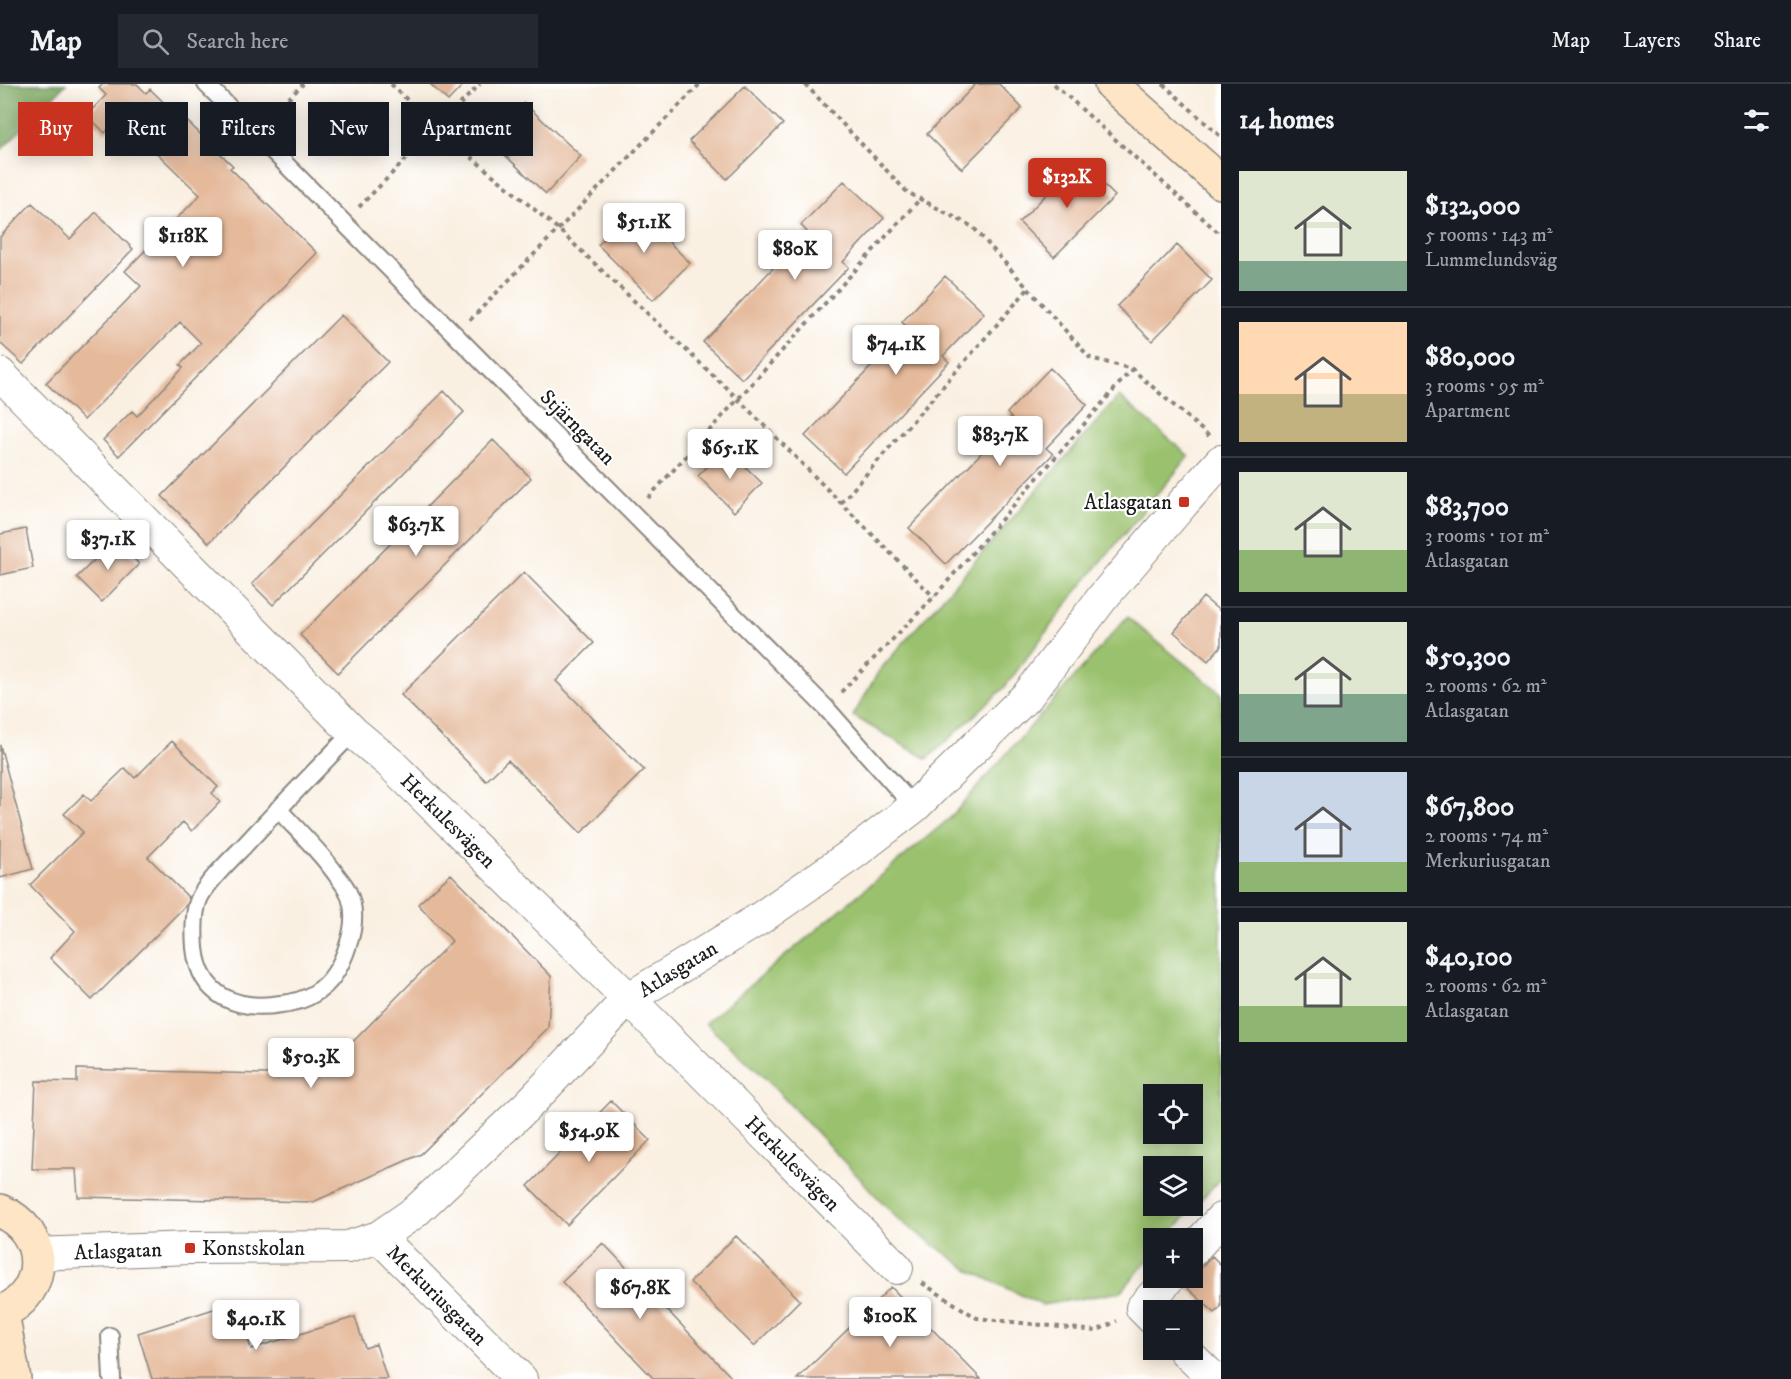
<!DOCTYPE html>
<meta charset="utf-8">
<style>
body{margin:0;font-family:"IM FELL DW Pica",serif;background:#242831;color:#f1f3f6;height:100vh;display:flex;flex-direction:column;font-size:22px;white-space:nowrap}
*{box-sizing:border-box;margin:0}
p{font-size:20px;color:#9ea1a6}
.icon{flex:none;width:33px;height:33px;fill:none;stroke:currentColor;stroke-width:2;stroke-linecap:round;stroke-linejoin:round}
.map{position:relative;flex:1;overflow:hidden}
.details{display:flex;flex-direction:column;background:#171b24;width:570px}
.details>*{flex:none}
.banner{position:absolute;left:18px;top:18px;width:570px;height:54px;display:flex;gap:12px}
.controls{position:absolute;left:1143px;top:1000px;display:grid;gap:12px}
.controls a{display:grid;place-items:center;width:60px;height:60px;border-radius:0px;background:#171b24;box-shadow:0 3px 15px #0003;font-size:30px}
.price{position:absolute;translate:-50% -51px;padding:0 14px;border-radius:6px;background:#fff;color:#222;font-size:20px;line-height:39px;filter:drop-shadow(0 2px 3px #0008)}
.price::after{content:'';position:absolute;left:50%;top:36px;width:18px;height:14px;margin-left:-9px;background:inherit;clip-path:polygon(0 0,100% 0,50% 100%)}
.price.on{background:#c8321e;color:#fff}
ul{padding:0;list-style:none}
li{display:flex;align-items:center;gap:18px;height:150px;padding:0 18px}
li+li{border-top:2px solid #363941}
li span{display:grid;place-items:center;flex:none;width:168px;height:120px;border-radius:0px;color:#555}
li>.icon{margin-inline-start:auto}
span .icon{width:72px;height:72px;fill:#fffc;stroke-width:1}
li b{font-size:26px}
h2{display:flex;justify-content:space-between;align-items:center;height:72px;padding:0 18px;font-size:26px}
.tag{padding:0 21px;border-radius:0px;background:#171b24;box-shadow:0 3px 15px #0003;font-size:21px;line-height:54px}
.tag.on{background:#c8321e;color:#fff}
header{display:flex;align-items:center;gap:36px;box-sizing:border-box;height:84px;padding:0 30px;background:#171b24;border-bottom:2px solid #363941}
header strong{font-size:28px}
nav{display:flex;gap:33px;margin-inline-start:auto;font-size:21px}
.search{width:420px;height:54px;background:#242831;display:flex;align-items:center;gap:15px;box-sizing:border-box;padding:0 21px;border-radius:0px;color:#9ea1a6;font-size:22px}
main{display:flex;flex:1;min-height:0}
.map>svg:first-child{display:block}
.green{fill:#9ac16d;stroke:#5b6e44;stroke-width:1.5;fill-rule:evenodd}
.forest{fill:#7ba760;stroke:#4c623e;stroke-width:1.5}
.building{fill:#e5ba9b}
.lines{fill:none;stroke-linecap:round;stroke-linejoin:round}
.service-casing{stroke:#8b867f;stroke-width:20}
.minor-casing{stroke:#8b867f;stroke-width:34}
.secondary-casing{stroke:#8b867f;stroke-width:36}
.path{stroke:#8b867f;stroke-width:4;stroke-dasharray:4.5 4.5;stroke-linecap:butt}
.service{stroke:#fff;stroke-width:16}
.minor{stroke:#fff;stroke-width:32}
.secondary{stroke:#fde5c5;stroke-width:33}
.poi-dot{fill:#c8321e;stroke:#fff;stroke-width:2}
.labels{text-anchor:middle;stroke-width:4.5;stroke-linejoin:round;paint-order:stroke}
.street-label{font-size:21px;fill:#1c1c1c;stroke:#fff}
.poi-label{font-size:21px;fill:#1c1c1c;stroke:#fff;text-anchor:end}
</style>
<header>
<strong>Map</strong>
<div class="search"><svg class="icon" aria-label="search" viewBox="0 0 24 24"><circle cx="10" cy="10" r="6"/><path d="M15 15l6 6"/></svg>Search here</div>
<nav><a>Map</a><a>Layers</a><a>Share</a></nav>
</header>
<main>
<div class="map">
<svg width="1221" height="1295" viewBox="0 0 1221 1295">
<rect width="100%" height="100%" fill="#fff"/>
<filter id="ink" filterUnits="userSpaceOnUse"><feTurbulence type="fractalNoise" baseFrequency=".0167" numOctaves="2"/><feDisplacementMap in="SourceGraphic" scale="12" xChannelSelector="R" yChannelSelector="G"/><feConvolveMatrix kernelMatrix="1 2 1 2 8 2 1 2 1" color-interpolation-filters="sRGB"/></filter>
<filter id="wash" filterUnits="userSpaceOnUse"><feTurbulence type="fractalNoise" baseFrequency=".008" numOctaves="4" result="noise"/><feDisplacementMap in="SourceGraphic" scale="24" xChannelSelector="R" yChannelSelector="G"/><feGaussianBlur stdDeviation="1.35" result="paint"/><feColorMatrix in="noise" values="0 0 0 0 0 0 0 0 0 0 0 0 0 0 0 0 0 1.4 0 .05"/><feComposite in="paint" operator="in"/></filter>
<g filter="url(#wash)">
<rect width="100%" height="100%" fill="#faf0e2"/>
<path class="green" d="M1119 312 1189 372 1077 507 1004 604 927 675 853 632 879 587Z
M1127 533 1221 609V1094L1192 1125 1166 1155H1154L1153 1170 1121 1208 1042 1221 969 1186 899 1136 763 992 705 939 950 734ZM1154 1011H1192V1050H1154ZM1154 1083H1192V1122H1154Z"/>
<path class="forest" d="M0 0H66L0 67Z"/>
<g id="blocks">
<path class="building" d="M103 0H137L146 9 150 5 186 40 188 38 233 82 230 84 317 169 119 372 103 356 132 327 137 332 183 284 180 281 201 259 180 238 84 336 46 299 141 202 125 187 200 111 120 33 105 49 87 31 106 11 99 4Z
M430 0H464L448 17Z
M976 0H999L1022 24 962 85 927 50Z
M745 2 783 40 727 95 689 57Z
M524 19 581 72 546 110 489 56Z
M1080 77 1115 112 1054 173 1019 138Z
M844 97 884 134 843 178 849 183 742 295 703 258 807 148 801 141Z
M32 119 70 155 96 128 133 165 23 280 0 259V153Z
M635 124 690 179 653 216 598 161Z
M1177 161 1212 196 1152 257 1117 222Z
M945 192 984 229 943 272 949 278 844 389 805 352 908 244 902 238Z
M341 231 388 278 209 459 162 412Z
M1050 284 1087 321 1046 364 1053 370 946 480 909 444 1013 336 1007 329Z
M444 307 464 328 273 521 252 500Z
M493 356 531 394 338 589 300 551Z
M726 364 762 399 734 428 698 392Z
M26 445 33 484 0 491V450Z
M115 456 139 480 102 518 77 493Z
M524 488 594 559 556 597 644 686 581 749 508 676 486 697 401 611Z
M1203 513 1221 528V562L1208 577 1174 548Z
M172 657 218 703 212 709 220 718 192 747 183 738 148 773 191 816 92 916 50 874 75 847 30 801 83 748 64 730 84 710 91 717 125 684 135 694Z
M0 661 33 785 0 794Z
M451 790 551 892 548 944 421 1070 313 1118 78 1113 76 1085H32L36 997 77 998V985L304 991 336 975 452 857 418 820Z
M611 1017 650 1056 567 1141 528 1102Z
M736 1152 800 1216 754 1262 690 1198Z
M603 1159 733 1295H654L562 1198Z
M1212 1172 1221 1181V1223L1215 1229 1185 1202Z
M891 1203 981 1295H797Z
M236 1218 251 1265 355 1233 365 1264 376 1260 387 1295H152L138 1249Z"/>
</g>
</g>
<g filter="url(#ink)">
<use href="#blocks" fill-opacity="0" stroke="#8b867f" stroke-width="1.5"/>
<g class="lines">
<defs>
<path id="service" d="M206 0 826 624 914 723
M278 725C298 747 321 768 338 793 342 798 346 803 348 808 356 826 354 844 348 861 342 880 332 899 315 909 306 915 292 919 281 920 237 927 200 913 195 864 194 850 193 829 199 815 206 799 230 776 243 763 279 724 316 686 353 648
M110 1252 112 1295"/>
<g id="minor">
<path id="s1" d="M0 290 353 648 389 678 643 929 897 1184"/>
<path id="s2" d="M379 1153 521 1295"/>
<path d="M1192 1167 1221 1135"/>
<path id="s3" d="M36 1170 190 1164 348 1163 379 1153 415 1128 531 1018 628 915 759 835 854 769 914 723 1028 611 1103 513 1184 418 1221 377"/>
<path d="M1154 1236 1142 1224 1169 1194"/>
<path d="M1184 1266 1214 1295"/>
</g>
<path id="secondary" d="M1111 0 1221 98
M0 1127C49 1147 49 1210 0 1229
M2 1229 14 1295"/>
</defs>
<use href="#service" class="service-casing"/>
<use href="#minor" class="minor-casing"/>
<use href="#secondary" class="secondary-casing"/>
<path class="path" d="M391 0 436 44 558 145 738 315 934 513
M805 0 907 108 973 143 1090 274 1132 285 1209 352
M1054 0 1221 151
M1163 0 1221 53
M269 34 303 0
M359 123 480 0
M470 236 700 0
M648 414 920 115
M841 419 1028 205
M841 608 934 513 1132 285
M922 1199 977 1234 1096 1247 1117 1237"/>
<use href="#service" class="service"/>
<use href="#minor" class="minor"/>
<use href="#secondary" class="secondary"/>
</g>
</g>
<g class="poi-dot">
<rect x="1178" y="412" width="12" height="12" rx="3"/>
<rect x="184" y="1158" width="12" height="12" rx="3"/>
</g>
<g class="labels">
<g class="street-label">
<text transform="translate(578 343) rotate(45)" y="7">Stjärngatan</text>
<text dy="7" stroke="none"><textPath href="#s1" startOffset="633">Herkulesvägen</textPath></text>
<text dy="7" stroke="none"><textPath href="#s3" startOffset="748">Atlasgatan</textPath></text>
<text dy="7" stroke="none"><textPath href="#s1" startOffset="1119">Herkulesvägen</textPath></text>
<text dy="7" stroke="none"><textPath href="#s3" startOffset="82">Atlasgatan</textPath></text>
<text dy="7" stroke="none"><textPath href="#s2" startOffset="82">Merkuriusgatan</textPath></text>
</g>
<g class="poi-label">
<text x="1172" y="425">Atlasgatan</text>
<text x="202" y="1171" text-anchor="start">Konstskolan</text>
</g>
</g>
</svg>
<div class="controls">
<a><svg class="icon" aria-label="locate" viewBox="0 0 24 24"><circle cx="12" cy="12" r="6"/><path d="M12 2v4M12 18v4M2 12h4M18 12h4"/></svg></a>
<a><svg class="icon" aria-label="layers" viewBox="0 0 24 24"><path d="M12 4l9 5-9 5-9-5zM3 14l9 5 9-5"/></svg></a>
<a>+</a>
<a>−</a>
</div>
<b class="price on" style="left:1067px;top:125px">$132K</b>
<b class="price" style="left:644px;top:170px">$51.1K</b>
<b class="price" style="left:183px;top:184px">$118K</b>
<b class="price" style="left:795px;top:197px">$80K</b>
<b class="price" style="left:896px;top:292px">$74.1K</b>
<b class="price" style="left:1000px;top:383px">$83.7K</b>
<b class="price" style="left:730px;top:396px">$65.1K</b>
<b class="price" style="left:416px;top:473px">$63.7K</b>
<b class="price" style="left:108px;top:487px">$37.1K</b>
<b class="price" style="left:311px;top:1005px">$50.3K</b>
<b class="price" style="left:589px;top:1079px">$54.9K</b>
<b class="price" style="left:640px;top:1236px">$67.8K</b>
<b class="price" style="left:890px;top:1264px">$100K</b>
<b class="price" style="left:256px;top:1267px">$40.1K</b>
<div class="banner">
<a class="tag on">Buy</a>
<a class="tag">Rent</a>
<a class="tag">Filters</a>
<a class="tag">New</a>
<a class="tag">Apartment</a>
</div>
</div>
<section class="details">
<h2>14 homes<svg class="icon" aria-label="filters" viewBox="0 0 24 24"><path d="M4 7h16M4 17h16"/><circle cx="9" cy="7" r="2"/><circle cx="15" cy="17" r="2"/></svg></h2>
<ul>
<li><span style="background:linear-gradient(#dfe7d0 75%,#7fa58c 0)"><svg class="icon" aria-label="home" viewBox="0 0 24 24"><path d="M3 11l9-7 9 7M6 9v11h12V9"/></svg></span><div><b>$132,000</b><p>5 rooms · 143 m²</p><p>Lummelundsväg</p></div></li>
<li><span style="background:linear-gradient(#ffd9b3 60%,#c2b280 0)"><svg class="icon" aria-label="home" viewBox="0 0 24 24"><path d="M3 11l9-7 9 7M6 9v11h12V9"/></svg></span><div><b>$80,000</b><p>3 rooms · 95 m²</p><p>Apartment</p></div></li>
<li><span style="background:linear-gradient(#dfe7d0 65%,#8fb573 0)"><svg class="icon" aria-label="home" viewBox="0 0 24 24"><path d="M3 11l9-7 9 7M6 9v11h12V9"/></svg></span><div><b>$83,700</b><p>3 rooms · 101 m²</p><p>Atlasgatan</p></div></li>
<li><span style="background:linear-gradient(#dfe7d0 60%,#7fa58c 0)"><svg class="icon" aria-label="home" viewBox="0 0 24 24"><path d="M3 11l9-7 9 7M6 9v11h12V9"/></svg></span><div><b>$50,300</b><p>2 rooms · 62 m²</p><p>Atlasgatan</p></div></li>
<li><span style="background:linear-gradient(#c9d6e8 75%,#8fb573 0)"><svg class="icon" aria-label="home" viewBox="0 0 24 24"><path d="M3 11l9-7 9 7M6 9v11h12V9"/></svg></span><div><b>$67,800</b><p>2 rooms · 74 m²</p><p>Merkuriusgatan</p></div></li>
<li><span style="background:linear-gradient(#dfe7d0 70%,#8fb573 0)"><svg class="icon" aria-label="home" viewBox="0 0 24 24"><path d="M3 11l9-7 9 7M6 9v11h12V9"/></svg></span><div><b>$40,100</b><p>2 rooms · 62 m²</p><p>Atlasgatan</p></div></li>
</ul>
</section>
</main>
